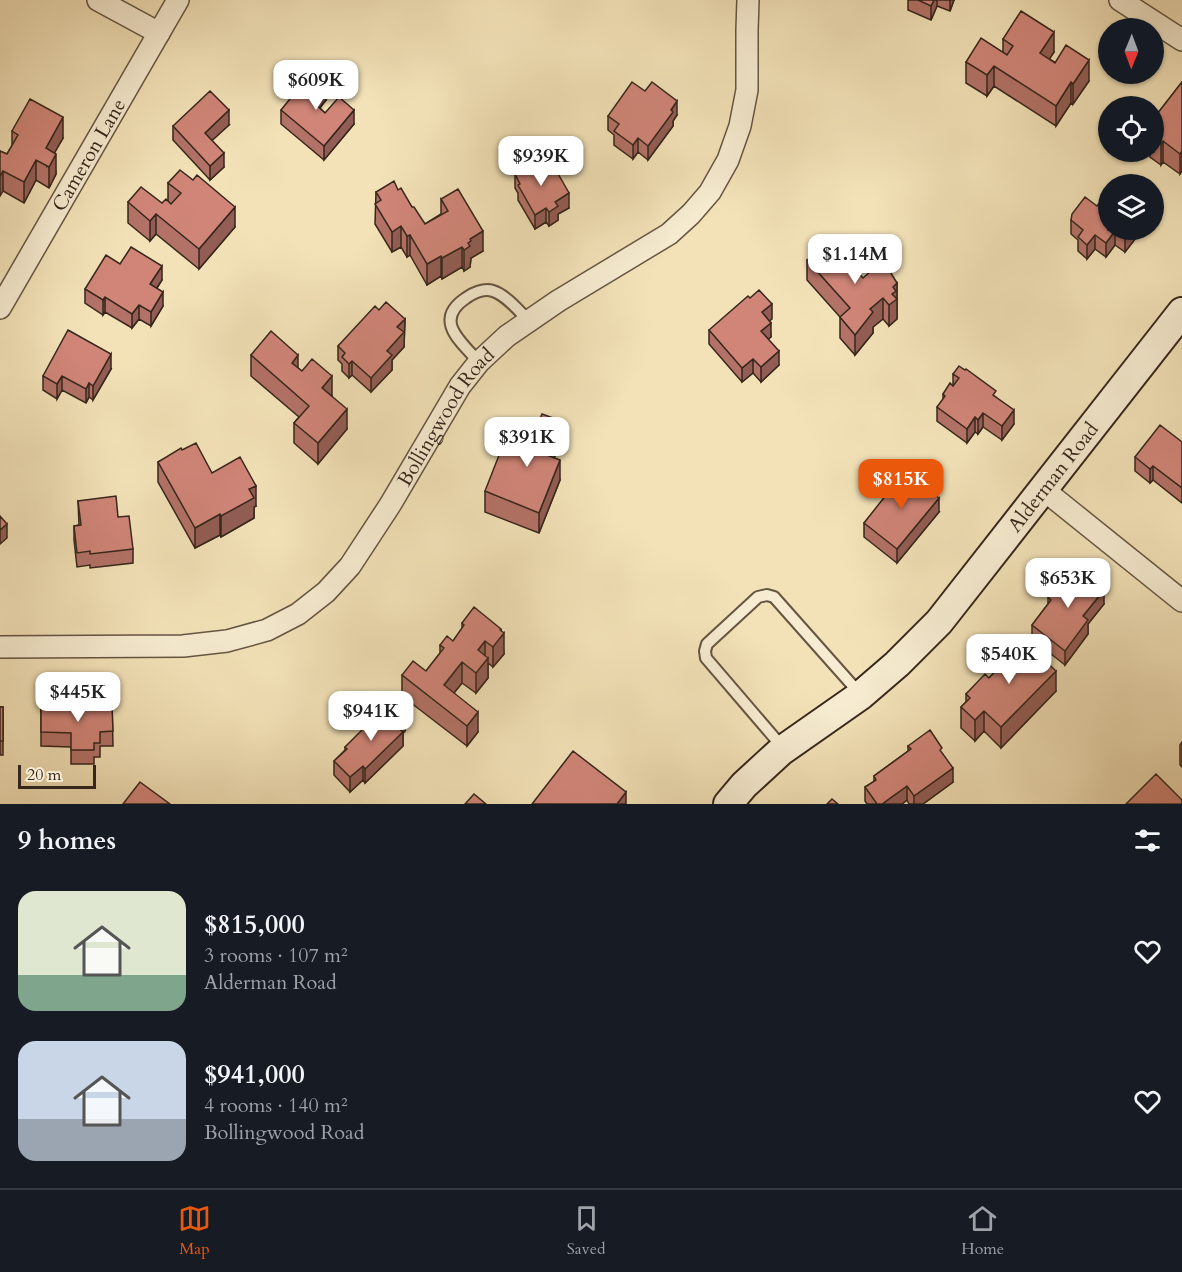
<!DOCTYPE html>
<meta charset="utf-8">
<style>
body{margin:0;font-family:Cardo,serif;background:#20242c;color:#f1f3f6;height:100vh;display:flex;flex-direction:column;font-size:22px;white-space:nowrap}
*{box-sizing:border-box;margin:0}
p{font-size:20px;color:#9ea1a6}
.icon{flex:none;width:33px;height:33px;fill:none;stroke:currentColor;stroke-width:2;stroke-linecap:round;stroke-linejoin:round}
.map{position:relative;height:804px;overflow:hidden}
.sheet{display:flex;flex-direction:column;background:#171b24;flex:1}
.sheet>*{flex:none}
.needle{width:39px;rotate:181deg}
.tools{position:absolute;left:1098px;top:18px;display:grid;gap:12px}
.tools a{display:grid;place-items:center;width:66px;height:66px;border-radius:50%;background:#171b24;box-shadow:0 2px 4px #0004;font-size:30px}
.scale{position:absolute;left:18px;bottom:15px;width:78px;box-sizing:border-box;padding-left:6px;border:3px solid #36261b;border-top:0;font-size:16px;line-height:21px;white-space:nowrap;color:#36261b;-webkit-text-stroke:4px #f7ecd1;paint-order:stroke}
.price{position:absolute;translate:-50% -51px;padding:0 14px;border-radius:12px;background:#fff;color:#222;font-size:20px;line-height:39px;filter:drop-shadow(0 2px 3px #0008)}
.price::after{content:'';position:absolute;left:50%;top:36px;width:18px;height:14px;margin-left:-9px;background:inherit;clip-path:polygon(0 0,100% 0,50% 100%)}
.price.current{background:#ea580c;color:#fff}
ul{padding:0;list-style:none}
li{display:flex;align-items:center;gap:18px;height:150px;padding:0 18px}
li span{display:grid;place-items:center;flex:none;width:168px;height:120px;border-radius:18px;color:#555}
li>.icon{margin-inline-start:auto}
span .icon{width:72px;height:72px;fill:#fffc;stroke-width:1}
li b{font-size:26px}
h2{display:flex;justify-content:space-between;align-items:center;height:72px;padding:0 18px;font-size:26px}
.menu{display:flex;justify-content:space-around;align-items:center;height:84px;border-top:2px solid #363941;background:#171b24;font-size:16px;color:#9ea1a6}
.menu a{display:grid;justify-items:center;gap:3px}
.menu .current{color:#ea580c}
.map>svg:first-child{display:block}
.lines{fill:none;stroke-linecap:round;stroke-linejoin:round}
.lane-casing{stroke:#655542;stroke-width:14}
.street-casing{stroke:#655542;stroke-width:24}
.secondary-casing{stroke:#36261b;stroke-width:32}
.lane{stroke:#f7ecd1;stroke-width:10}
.street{stroke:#f7ecd1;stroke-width:21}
.secondary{stroke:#f7ecd1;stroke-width:28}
.wall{fill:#b37267;stroke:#36261b;stroke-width:1.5}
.shaded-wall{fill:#925d54;stroke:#36261b;stroke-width:1.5}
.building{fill:#d08578;stroke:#36261b;stroke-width:1.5}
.labels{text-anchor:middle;stroke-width:6;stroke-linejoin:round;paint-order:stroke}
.street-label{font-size:20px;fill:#36261b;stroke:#f7ecd1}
</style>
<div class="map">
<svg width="1182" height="804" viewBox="0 0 1182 804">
<rect width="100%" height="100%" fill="#f3e2b8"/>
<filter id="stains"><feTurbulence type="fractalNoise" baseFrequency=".00333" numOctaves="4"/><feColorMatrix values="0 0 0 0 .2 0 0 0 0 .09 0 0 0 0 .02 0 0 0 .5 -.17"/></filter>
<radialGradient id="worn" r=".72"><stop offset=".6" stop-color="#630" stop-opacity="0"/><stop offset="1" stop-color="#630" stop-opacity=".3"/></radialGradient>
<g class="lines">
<defs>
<path id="lane" d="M479 362C460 341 433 320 466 298 473 293 484 288 493 291 506 295 519 311 529 321
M784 749 706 658 705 651 707 644 758 597 767 595 774 597 861 695"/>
<g id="street">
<path d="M98 0 159 33"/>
<path d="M1120 0 1182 40"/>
<path id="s1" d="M0 308 178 0"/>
<path d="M1044 490 1182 601"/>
<path id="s2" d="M0 647 183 646 227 641 267 630 298 614 326 592 350 566 390 505 460 386 479 362 507 336 558 301 669 234 691 214 710 192 728 160 740 126 747 90V30L748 0"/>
</g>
<g id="secondary">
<path id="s3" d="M728 804 744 785 781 751 861 695 897 664 939 622 1182 312"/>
</g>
</defs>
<use href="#lane" class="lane-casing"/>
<use href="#street" class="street-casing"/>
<use href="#secondary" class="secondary-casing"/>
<use href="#lane" class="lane"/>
<use href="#street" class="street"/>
<use href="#secondary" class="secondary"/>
</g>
<path class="wall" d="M908 0H954L950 11 937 6 931 20 908 10Z
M1003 39 1054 52 1049 59 1089 81 1073 104 1071 103 1056 126 994 86 987 96 966 83V62L1003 52Z
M1182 82V171L1180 174 1163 162 1161 165 1150 157V152H1154V118Z
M326 100 320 108 325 113 354 124 324 160 281 124V110Z
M677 115 673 121V126L648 160 638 152 633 159 614 145V135L608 130V116Z
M229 125 212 140 224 167 210 180 173 140V126Z
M12 131 63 138 54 153 56 174 49 188 36 180 24 203 3 191 0 151 7 154 12 146Z
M542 171 569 208 558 214V220L549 226 546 222 535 229 518 200V193L515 188V174Z
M168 183 235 227 199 269 156 234 150 241 128 223V202L162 203 168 201Z
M398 190 425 224 441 214V199L483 251 471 258 470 267 464 271 462 267 442 279 441 276 427 285 410 255 407 257 401 247 392 252 375 224 376 192Z
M1071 220 1108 230H1142L1125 252 1115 245 1106 257 1095 249 1087 259 1078 251V240L1071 234Z
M815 257 863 278 897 283V319L889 326 883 319 873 327V333L855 355 840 338V317L807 280V260Z
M120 264 162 280 157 288 163 306 151 326 139 319 132 328 105 312 103 315 85 303V289Z
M379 310 405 319 404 347 392 360V370L371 392 352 375 349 378 342 371V364L338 360V346Z
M772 319 769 320 771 337 768 339 779 365 761 382 753 373 742 382 709 344V330Z
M251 355 298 368 332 396 347 429 318 464 294 443V423L299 417 251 376Z
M111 369 93 400 89 397 86 403 62 390 57 399 43 390V376Z
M953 374 996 397 1014 424 1002 440 983 427 978 434 975 432 967 443 937 421V407L943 400V394L953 386Z
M561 441 554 458 560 480 539 533 485 512V491L528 449Z
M1182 442V503L1153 480 1150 483 1135 471V457Z
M182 450 256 506 254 507V518L221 537 220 535 195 548 158 482V462Z
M78 501 118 517 133 549V563L90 568V565L77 567 74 540V526L79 525Z
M939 512 897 563 864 537V523Z
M1058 591 1104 604 1088 624V634L1065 665 1032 639V625L1048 604V597Z
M462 623 501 630 504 654 493 667 488 663V678L476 693 462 683 454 693 478 732 467 746 402 696V675L426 671 440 653V645L453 641 462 629Z
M1006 653 1056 691 1001 748 984 731 975 741 961 728V707L966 702V694L989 678 1006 660Z
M112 705 113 746H100V757H94V764H71V747L41 746V706Z
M0 707H3V755H0Z
M374 724 405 731 403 733V746L365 783 363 780 350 792 334 775V761L345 750V747Z
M1182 742V767L1180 765V745Z
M908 746 942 754 953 782 923 804H909L907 800 902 804H867L865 801V787L874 782V776L908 751Z"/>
<path class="shaded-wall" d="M934 0H937V6L931 20V6Z
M950 0H954L950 11Z
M1054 32V52L1040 74V53Z
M1089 60V81L1073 104V84Z
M994 66V86L987 96V75Z
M1071 82V103L1056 126V106Z
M326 86V100L313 116V102Z
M677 101V115L673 121V126L648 160V146Z
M229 110V125L205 147V133Z
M354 110V124L324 160V146Z
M63 117V138L47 166 46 148Z
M638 138V152L633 159V145Z
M1163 141V162L1161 165V144Z
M1182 151V171L1180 174V154Z
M224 153V167L210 180V166Z
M56 154V174L49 188V167Z
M36 160V180L24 203V182Z
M3 171V191L0 196V176Z
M569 193V208L558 214V220L549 226V212L555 202Z
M235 207V227L199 269V249Z
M546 208V222L535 229V215Z
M156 214V234L150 241V221Z
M401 226V247L392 252V232Z
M1131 230H1142L1125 252V238Z
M483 231V251L471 258 470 267 464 271V250L470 239Z
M1115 231V245L1106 257V243Z
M410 235V255L407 257V236Z
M1095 235V249L1087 259V245Z
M462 247V267L442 279V258Z
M441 256V276L427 285V264Z
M162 266V280L150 298V284Z
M897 283V319L889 326V305L893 287Z
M163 292V306L151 326V312Z
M105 297V312L103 315V300Z
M883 298V319L873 327V333L855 355V335L870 309Z
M772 304V319L762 327V312Z
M139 305V319L132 328V314Z
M405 319 404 347 392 360V370L371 392V378L387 351 397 327Z
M771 323V337L761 345V331Z
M779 351V365L761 382V367Z
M111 354V369L93 400V386Z
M298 355V375L292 363Z
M753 359V373L742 382V368Z
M352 361V375L349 378V364Z
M62 376V390L57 399V384Z
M332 376V396L322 388Z
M89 383V397L86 403V389Z
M347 409V429L318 464V443Z
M1014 410V424L1002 440V426Z
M983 413V427L978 434V420Z
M975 417V432L967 443V429Z
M561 421V441L547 476V455Z
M560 460V480L539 533V513Z
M1153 466V480L1150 483V469Z
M256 486V506L254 507V518L221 537V516L249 489Z
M939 498V512L897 563V549Z
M220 514V535L195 548V528Z
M7 524V538L0 544V530Z
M1104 590V604L1088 624V634L1065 665V651L1083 616Z
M501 629V637L504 633V654L493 667V647Z
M485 641V661L488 658V678L476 693V673L478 650Z
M462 662V683L444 705V685Z
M1056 671V691L1001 748V727Z
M984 711V731L975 741V720Z
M478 712V732L467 746V726Z
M405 716V731L403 733V746L365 783V769L396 725Z
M363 766V780L350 792V777Z
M953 768V782L923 804H914V796Z
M907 786V800L902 804H882Z
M626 792V804H617Z"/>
<path class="building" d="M918 0H934L931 6Z
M1021 11 1054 32 1040 53 1055 63 1066 45 1089 60 1073 84 1071 82 1056 106 994 66 987 75 966 62 981 38 1007 55 1013 46 1003 39Z
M311 73 326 86 313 102 325 113 339 97 354 110 324 146 281 110Z
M632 82 645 91 652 82 677 101 671 110 673 112 648 146 638 138 633 145 614 131 619 124 608 116Z
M1182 82V151L1180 154 1163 141 1161 144 1154 138V118Z
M210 91 229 110 205 133 224 153 210 166 173 126Z
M30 99 63 117 46 148 56 154 49 167 36 160 24 182 3 171 0 176V151L7 154 18 135 12 131Z
M536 161 542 171 553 165 569 193 555 202 558 206 549 212 546 208 535 215 518 185 520 184 515 174Z
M180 170 193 180 197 175 235 207 199 249 156 214 150 221 128 202 141 187 162 203 166 199 171 204 181 193 168 183Z
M1117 179 1124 184H1113Z
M394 181 398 190 401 188 412 207H414L425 224 448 211 441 199 458 189 483 231 470 239 471 241 468 243 470 246 464 250 462 247 442 258 441 256 427 264 410 235 407 236 401 226 392 232 375 204 381 200 376 192Z
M1108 191V230H1131L1125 238 1115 231 1106 243 1095 235 1087 245 1078 237 1083 230 1071 220 1072 214 1085 197 1097 206Z
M831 242 863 278 883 260 897 283 893 287 896 291 892 294 897 299 889 305 883 298 870 309 873 312 855 335 840 317 850 308 807 260 813 255 815 257Z
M131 247 162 266 150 284 163 292 151 312 139 305 132 314 105 297 103 300 85 289 106 255 120 264Z
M759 290 772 304 762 312 771 323 761 331 779 351 761 367 753 359 742 368 709 330 748 296 750 298Z
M386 302 405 319 397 327 404 332 387 351 392 355 371 378 352 361 349 364 342 357 345 353 338 346 375 306 379 310Z
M68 330 111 354 93 386 89 383 86 389 62 376 57 384 43 376Z
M271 331 298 355 292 363 302 371 312 359 332 376 322 388 347 409 318 443 294 423 309 406 251 355Z
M959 366 965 370 966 369 996 391 993 395 1014 410 1002 426 983 413 978 420 975 417 967 429 937 407 945 396 943 394 950 383 953 386 959 378 953 374Z
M542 414 561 421 547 455 560 460 539 513 485 491 505 440 528 449Z
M1160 425 1182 442V488L1153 466 1150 469 1135 457Z
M196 443 212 473 240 457 256 486 249 489 254 498 221 516 220 514 195 528 158 462 181 448 182 450Z
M905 471 939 498 897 549 864 523Z
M116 496 118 517 129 516 133 549 90 554V551L77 553 74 526 81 525 78 501Z
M0 516 7 524 0 530Z
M1076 568 1104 590 1083 616 1088 620 1065 651 1032 625 1051 600 1048 597 1054 588 1058 591Z
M474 607 501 629 500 630 504 633 493 647 485 641 478 650 488 658 476 673 462 662 444 685 478 712 467 726 402 675 413 661 426 671 444 648 440 645 447 636 453 641 464 625 462 623Z
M1020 637 1056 671 1001 727 984 711 975 720 961 707 970 698 966 694 985 674 989 678 1010 656 1006 653Z
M52 704H100V705H112L113 731 100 732V743H94V750H71V733L41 732V706H52Z
M394 705 405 716 396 725 403 732 365 769 363 766 350 777 334 761 347 749 345 747 371 721 374 724Z
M0 707H3V741H0Z
M930 730 942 748 940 750 953 768 914 796 907 786 882 804H877L865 787 876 780 874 776 911 749 908 746Z
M573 751 626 792 617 804H532Z
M1156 774 1182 800V804H1126Z
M140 782 170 804H123Z
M474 794 486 804H465Z
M832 799 838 804H827Z"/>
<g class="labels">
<g class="street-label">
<text dy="7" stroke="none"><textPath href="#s1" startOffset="177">Cameron Lane</textPath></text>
<text dy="7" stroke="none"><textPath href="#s2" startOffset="552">Bollingwood Road</textPath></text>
<text dy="7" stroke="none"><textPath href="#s3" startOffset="464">Alderman Road</textPath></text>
</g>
</g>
<rect width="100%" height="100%" filter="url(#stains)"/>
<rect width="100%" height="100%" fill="url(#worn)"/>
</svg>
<div class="tools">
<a><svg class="needle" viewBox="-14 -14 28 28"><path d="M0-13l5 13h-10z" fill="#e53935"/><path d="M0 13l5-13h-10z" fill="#9ea1a6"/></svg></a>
<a><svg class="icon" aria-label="locate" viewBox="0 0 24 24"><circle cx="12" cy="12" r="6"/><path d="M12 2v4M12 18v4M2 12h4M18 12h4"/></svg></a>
<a><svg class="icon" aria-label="layers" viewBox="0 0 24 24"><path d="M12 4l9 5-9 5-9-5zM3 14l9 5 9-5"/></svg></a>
</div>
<div class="scale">20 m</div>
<b class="price" style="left:316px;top:111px">$609K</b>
<b class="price" style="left:541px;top:187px">$939K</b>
<b class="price" style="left:855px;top:285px">$1.14M</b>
<b class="price" style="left:527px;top:468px">$391K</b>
<b class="price current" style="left:901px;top:510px">$815K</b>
<b class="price" style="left:1068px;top:609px">$653K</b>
<b class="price" style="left:1009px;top:685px">$540K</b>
<b class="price" style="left:78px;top:723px">$445K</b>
<b class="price" style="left:371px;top:742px">$941K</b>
</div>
<section class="sheet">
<h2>9 homes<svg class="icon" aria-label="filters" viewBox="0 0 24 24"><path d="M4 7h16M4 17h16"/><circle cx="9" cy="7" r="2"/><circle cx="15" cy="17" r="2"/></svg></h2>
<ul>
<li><span style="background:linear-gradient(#dfe7d0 70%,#7fa58c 0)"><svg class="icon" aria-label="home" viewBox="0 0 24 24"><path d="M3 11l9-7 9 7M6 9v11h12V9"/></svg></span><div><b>$815,000</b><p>3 rooms · 107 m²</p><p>Alderman Road</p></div><svg class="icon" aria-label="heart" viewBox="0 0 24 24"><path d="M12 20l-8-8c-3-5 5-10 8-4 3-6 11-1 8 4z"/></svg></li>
<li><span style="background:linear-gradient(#c9d6e8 65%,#9aa5b1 0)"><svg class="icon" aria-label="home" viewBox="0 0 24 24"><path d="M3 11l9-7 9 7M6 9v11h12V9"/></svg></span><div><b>$941,000</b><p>4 rooms · 140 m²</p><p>Bollingwood Road</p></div><svg class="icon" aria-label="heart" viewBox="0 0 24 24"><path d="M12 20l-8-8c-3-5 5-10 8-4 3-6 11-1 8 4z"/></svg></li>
</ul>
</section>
<nav class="menu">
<a class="current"><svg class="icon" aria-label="map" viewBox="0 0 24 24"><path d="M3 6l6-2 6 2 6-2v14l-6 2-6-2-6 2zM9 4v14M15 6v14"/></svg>Map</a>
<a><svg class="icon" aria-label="saved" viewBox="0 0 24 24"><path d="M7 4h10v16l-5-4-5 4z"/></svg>Saved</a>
<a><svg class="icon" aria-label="home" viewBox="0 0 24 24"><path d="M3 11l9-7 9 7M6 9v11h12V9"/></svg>Home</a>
</nav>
